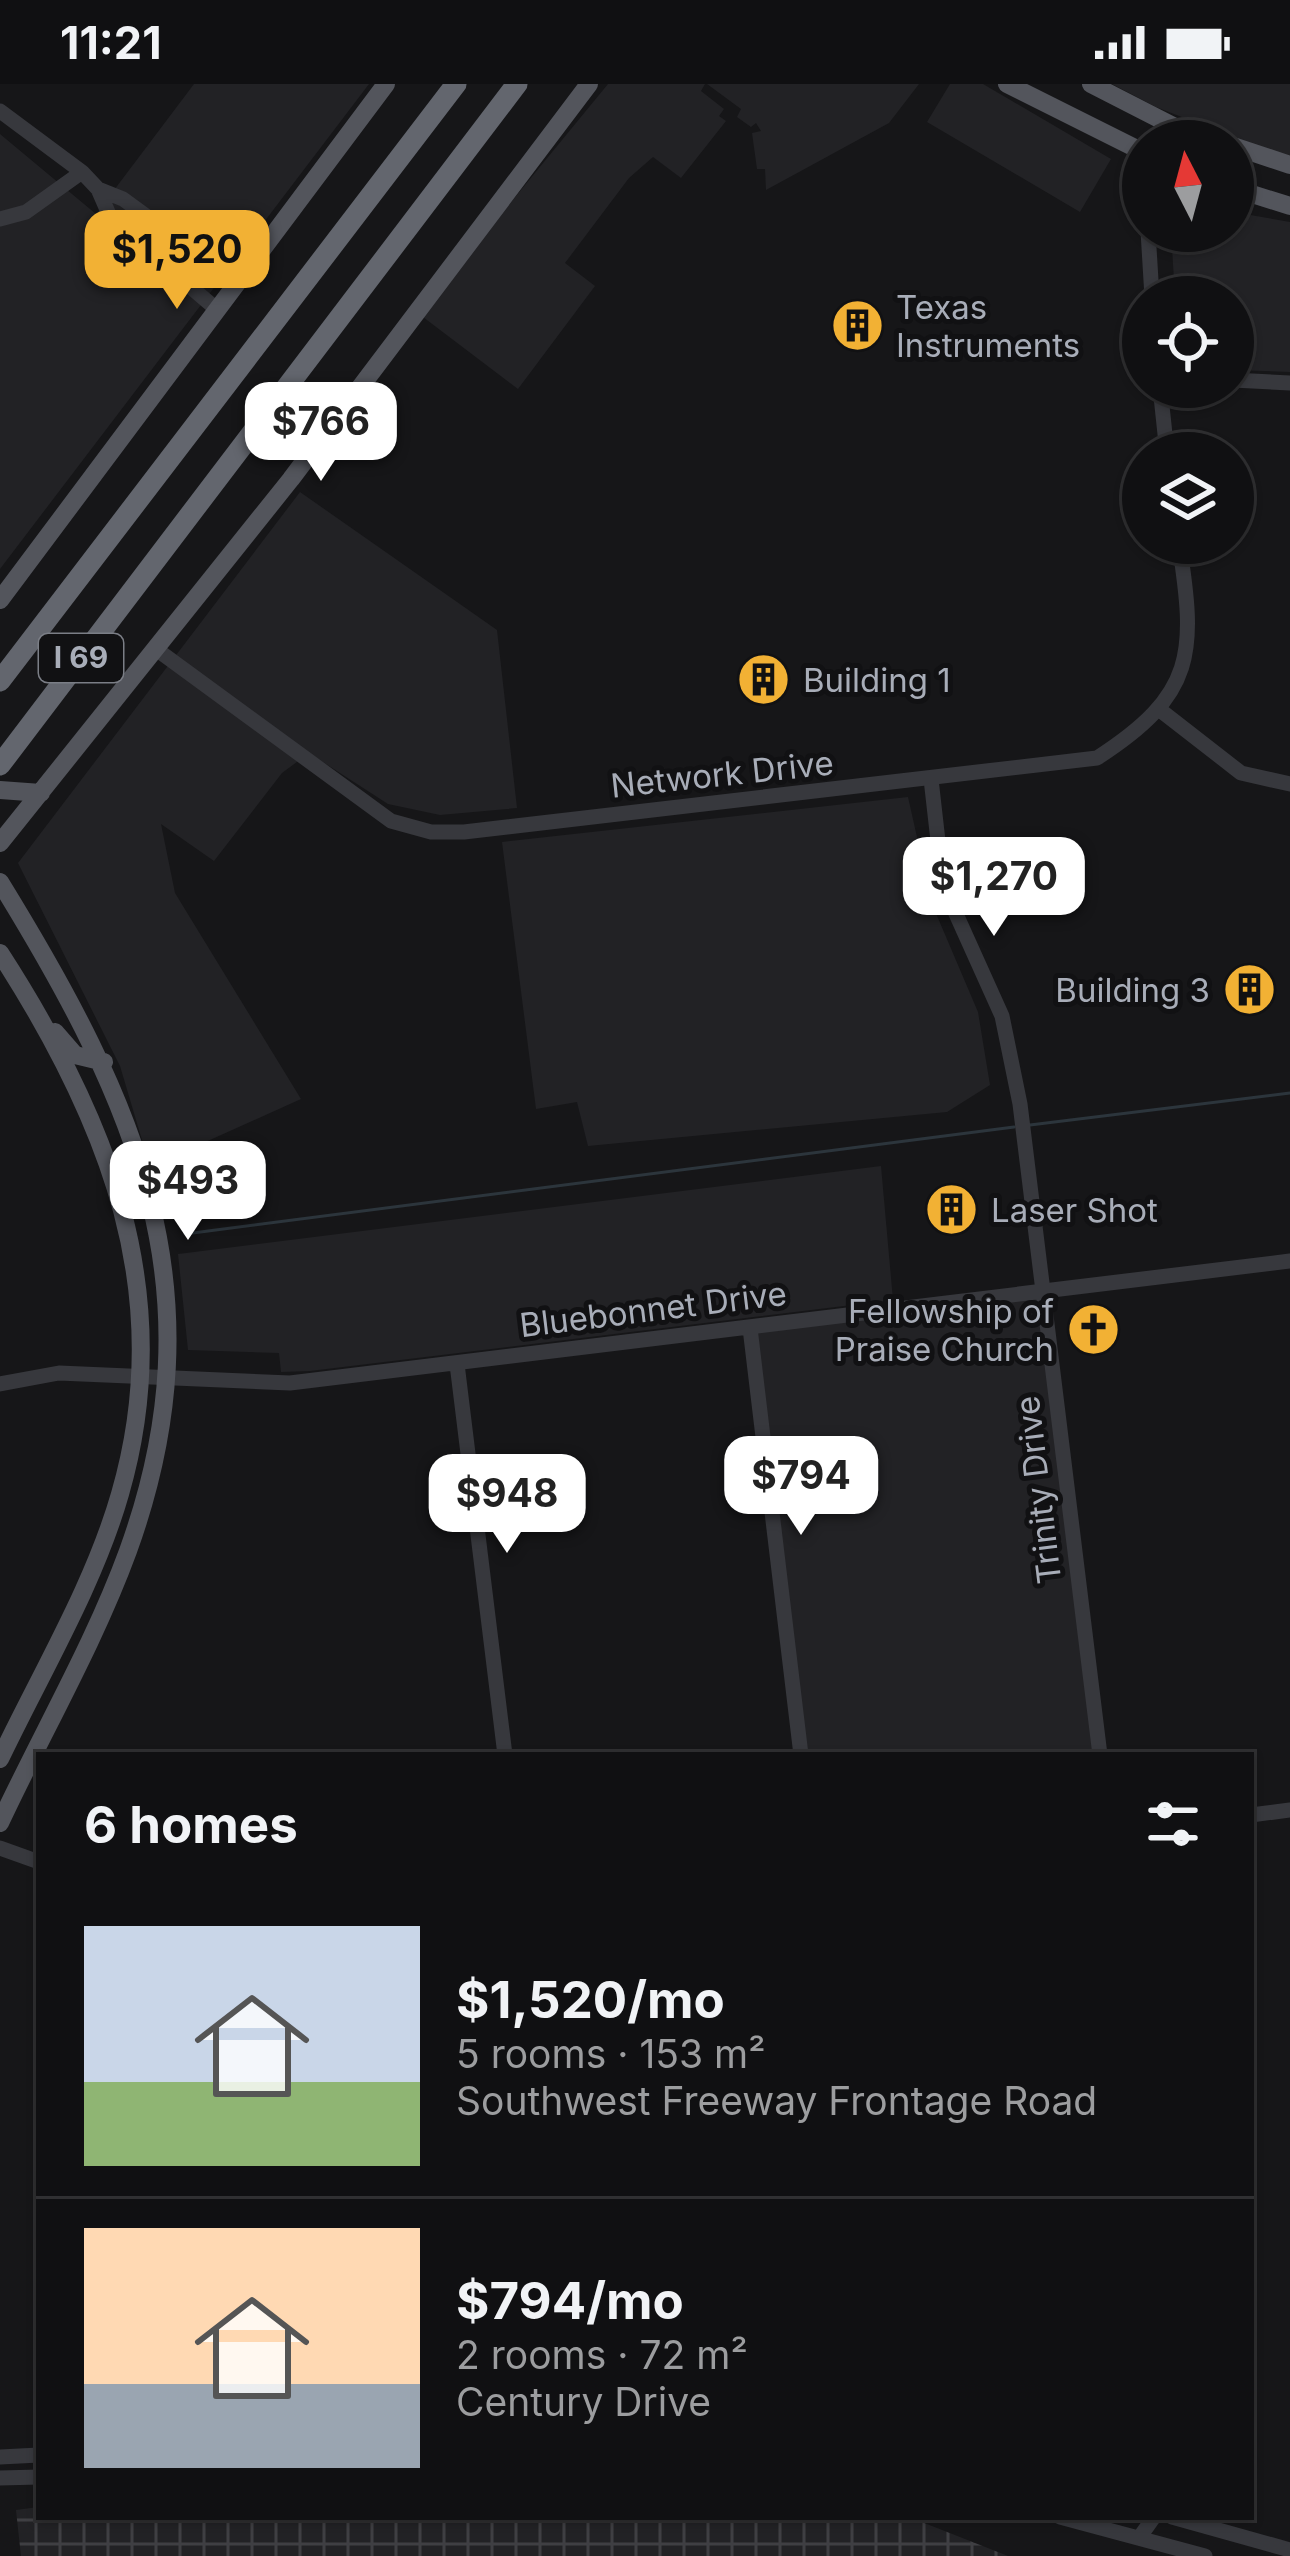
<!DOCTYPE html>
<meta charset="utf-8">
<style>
body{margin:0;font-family:Inter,sans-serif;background:#1e1e20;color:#f1f3f6;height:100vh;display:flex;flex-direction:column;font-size:45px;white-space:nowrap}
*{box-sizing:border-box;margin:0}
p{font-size:39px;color:#9c9d9f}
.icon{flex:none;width:66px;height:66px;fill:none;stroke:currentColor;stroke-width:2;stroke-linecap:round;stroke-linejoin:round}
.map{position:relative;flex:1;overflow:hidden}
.drawer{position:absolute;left:36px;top:1668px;width:1218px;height:768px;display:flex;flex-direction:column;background:#101012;border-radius:0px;box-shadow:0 3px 9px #0004,0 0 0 3px #303032}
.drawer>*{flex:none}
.needle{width:78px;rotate:354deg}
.fabs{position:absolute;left:1122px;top:36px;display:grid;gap:24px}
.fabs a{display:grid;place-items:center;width:132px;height:132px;border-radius:50%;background:#101012;box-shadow:0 3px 9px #0004,0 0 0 3px #303032;font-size:60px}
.price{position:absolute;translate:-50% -102px;padding:0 27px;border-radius:24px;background:#fff;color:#222;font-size:39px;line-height:78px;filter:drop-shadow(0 3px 6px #0008)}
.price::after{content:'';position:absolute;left:50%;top:72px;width:36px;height:27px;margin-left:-18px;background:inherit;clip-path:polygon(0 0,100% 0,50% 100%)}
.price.active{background:#f2b134;color:#111}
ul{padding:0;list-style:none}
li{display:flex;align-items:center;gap:36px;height:300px;padding:0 48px}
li+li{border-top:3px solid #303032}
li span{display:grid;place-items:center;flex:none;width:336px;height:240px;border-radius:0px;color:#555}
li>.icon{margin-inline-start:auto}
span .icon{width:144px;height:144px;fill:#fffc;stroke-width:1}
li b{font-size:51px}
h2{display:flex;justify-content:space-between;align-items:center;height:144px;padding:0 48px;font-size:51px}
.status{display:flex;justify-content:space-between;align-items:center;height:84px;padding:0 60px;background:#101012;direction:ltr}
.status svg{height:33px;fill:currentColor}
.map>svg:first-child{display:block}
.built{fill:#222225}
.industrial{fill:url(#industrial-grid)}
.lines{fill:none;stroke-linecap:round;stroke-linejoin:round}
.stream{stroke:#2c353c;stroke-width:3}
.minor{stroke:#37383d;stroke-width:15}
.major{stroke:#53555c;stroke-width:18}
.highway{stroke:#63666e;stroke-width:21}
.labels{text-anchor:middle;stroke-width:10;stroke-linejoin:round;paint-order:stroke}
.shield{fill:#111113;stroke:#7b7e86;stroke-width:3}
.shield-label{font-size:30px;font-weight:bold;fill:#a8adb8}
.poi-label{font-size:33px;fill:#a8adb8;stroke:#111113;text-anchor:start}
.street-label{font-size:33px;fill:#a8adb8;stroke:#111113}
</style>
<div class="status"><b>11:21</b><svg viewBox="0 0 49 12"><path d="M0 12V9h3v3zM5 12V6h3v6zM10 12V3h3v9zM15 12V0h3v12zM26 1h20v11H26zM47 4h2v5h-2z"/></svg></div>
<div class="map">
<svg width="1290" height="2472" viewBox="0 0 1290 2472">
<defs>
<pattern id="industrial-grid" width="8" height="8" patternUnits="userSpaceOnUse" patternTransform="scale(3)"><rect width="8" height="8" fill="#222225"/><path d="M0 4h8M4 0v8" fill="none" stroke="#3f3f43"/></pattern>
</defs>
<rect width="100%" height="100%" fill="#161618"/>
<path class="built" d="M194 0H369L0 485V50L96 130Z
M608 0H705L701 7 724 25 719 32 726 37 681 94 653 73 629 94 565 179 595 202 518 305 419 230Z
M707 0H919L889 39 766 106 765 85H757L752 49 761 47 756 39 751 43 737 33 741 25Z
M950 0H983L1111 75 1080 128 927 38Z
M1112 0H1290V75L1156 23Z
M1233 128 1290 138V288L1233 286V213H1175L1171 147H1233Z
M300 408 497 546 517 724 440 731 388 720 309 669 282 689 214 777 161 740 175 809 301 1015 150 1083 120 982 18 779Z
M908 713 932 820 978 928 990 1001 947 1028 588 1062 577 1018 536 1025 502 758Z
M881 1082 893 1216 310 1287 281 1288 279 1269 188 1266 178 1170Z
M1044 1208 1100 1671H801L750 1244Z"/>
<path class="industrial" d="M39 2423V2433H909L1008 2472H21L16 2426Z"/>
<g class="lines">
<path class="stream" d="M1030 1041 1290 1009
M185 1150 1014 1043"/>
<path class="minor" d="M0 27 82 88 98 105 111 135 214 223
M98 105 123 115 235 197
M0 135 26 128 82 88
M1148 147 1152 213
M1233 296 1290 299
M1160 303 1167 369
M156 565 391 737 431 748H464L1097 674C1196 610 1196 569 1179 459
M1160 626 1241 689 1290 700
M931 695 943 801 1002 932 1020 1020 1100 1671
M750 1244 801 1671
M457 1280 505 1671
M0 1300 59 1289 290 1299 1290 1177
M1251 1731 1290 1726
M0 1764 39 1778
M0 2373 39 2371
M0 2394 39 2393
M1060 2433 1205 2472
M1172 2433 1290 2466
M1139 2454 1154 2433"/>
<path class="major" d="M1007 0 1143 68
M1091 0 1173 42 1218 57
M1233 62 1290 81
M1233 104 1290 122
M0 516 386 0
M0 706 41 709
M0 759 291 395 589 0
M0 798C136 1019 222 1207 128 1467 94 1560 42 1649 0 1739
M0 869C108 1036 178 1210 120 1410 94 1501 41 1589 0 1675
M55 948 75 971 104 978"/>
<path class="highway" d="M0 597 456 0
M0 681 517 0"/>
</g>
<defs>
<symbol id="building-disc" viewBox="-11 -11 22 22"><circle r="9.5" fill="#f2b134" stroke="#111113"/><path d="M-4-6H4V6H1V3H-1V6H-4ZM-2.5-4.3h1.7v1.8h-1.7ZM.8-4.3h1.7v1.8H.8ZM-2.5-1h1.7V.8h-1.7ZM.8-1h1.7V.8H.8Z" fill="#111"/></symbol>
<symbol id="church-disc" viewBox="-11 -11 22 22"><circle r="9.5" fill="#f2b134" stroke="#111113"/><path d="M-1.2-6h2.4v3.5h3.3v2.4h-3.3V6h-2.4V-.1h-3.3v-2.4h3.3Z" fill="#111"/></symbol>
</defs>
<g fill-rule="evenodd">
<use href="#building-disc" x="828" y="212" width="59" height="59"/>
<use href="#building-disc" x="734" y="566" width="59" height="59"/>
<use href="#building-disc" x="1220" y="876" width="59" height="59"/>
<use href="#building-disc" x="922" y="1096" width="59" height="59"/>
<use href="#church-disc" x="1064" y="1216" width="59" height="59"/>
</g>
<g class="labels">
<rect class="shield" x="39" y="550" width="84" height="48" rx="9"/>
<g class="shield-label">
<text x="81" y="584">I 69</text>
</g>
<g class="poi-label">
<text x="896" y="235">Texas<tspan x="896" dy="38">Instruments</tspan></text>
<text x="803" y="608">Building 1</text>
<text x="1210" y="918" text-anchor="end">Building 3</text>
<text x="991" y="1138">Laser Shot</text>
<text x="1054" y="1239" text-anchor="end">Fellowship of<tspan x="1054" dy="38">Praise Church</tspan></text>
</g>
<g class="street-label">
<text transform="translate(722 690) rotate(-6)" y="12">Network Drive</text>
<text transform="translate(653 1225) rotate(-7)" y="12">Bluebonnet Drive</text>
<text transform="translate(1038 1406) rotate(-97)" y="12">Trinity Drive</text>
</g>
</g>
</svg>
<div class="fabs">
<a><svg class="needle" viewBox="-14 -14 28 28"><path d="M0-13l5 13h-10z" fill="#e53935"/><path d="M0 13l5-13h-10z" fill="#9c9d9f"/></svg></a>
<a><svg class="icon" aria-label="locate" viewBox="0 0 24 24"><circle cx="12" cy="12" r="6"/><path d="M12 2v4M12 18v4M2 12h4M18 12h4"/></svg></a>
<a><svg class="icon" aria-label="layers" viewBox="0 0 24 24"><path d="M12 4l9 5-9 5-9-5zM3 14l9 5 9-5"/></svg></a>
</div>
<b class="price active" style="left:177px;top:228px">$1,520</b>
<b class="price" style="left:321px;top:400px">$766</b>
<b class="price" style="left:994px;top:855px">$1,270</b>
<b class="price" style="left:188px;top:1159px">$493</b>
<b class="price" style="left:801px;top:1454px">$794</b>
<b class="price" style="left:507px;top:1472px">$948</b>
<section class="drawer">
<h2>6 homes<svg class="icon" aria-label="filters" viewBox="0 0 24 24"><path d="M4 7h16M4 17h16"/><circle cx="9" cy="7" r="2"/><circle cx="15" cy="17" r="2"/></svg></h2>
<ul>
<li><span style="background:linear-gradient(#c9d6e8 65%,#8fb573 0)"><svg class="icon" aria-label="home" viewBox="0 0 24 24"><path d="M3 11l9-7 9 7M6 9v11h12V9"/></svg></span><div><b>$1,520/mo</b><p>5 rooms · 153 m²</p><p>Southwest Freeway Frontage Road</p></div></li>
<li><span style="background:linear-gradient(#ffd9b3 65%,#9aa5b1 0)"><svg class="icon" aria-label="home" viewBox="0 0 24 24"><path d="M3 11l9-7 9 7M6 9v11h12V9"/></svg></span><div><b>$794/mo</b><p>2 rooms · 72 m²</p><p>Century Drive</p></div></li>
</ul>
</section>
</div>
